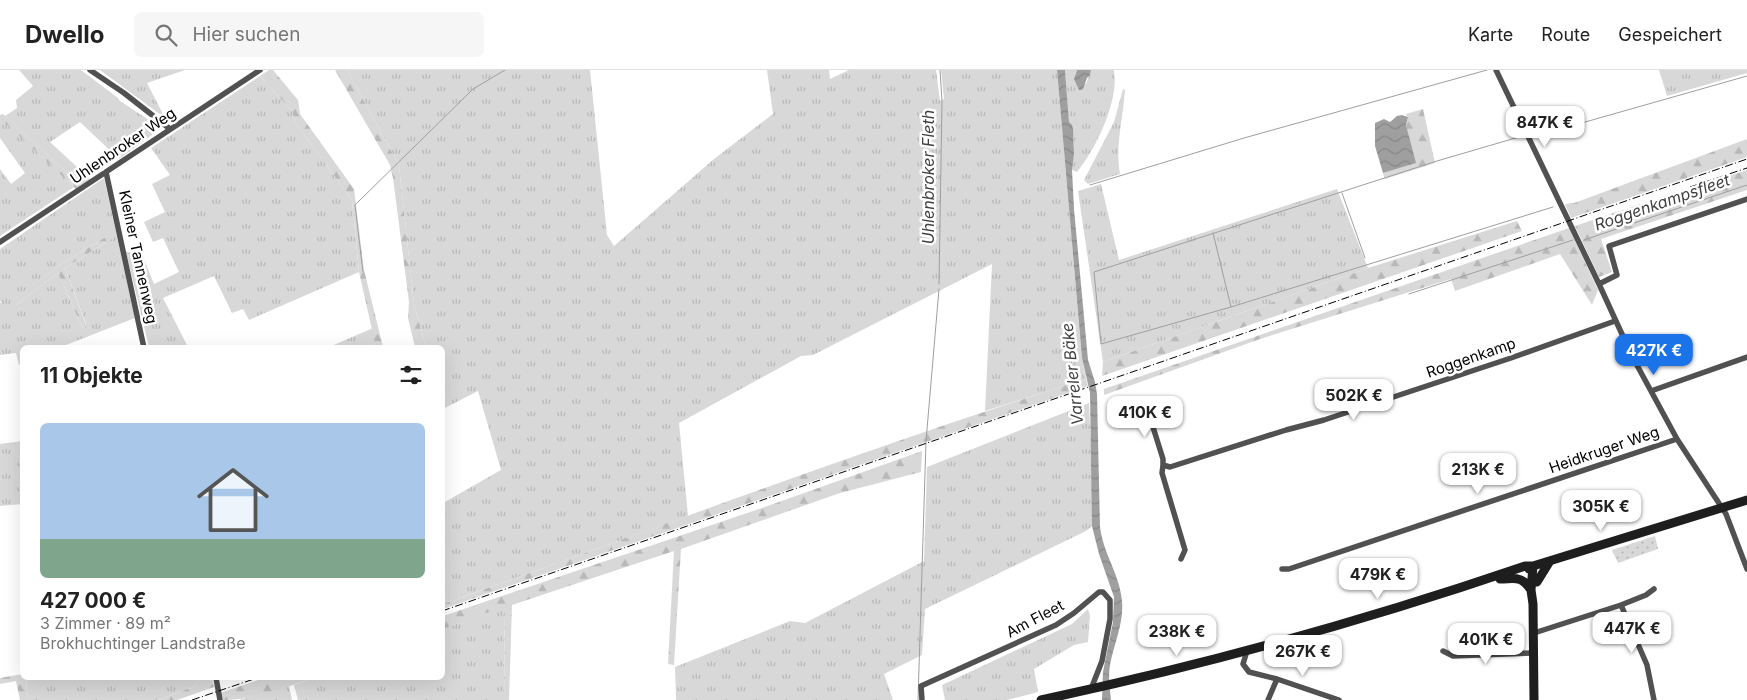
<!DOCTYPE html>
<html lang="de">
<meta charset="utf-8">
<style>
body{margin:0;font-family:Inter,sans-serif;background:#f6f6f6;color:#222;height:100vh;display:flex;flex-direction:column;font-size:19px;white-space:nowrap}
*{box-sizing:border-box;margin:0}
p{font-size:16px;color:#767676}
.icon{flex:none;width:28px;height:28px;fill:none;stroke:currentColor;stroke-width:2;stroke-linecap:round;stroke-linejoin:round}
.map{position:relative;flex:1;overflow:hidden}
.details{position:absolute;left:20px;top:275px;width:425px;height:335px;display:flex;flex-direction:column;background:#fff;border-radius:8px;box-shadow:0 5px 20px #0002}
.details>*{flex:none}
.price{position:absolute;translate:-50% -42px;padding:0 11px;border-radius:10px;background:#fff;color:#222;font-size:16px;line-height:32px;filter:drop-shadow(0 1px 2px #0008)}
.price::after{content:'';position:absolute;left:50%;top:30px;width:15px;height:11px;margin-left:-8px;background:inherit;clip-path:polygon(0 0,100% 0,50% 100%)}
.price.selected{background:#1a73e8;color:#fff}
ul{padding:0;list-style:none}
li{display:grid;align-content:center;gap:10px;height:265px;padding:0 20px}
li span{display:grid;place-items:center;height:155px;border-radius:8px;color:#555}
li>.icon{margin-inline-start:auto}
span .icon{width:90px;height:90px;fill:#fffc;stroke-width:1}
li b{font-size:21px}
h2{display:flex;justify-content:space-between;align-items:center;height:60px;padding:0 20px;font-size:21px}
header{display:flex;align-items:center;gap:30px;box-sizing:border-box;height:70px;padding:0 25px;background:#fff;border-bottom:1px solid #e0e0e0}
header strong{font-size:24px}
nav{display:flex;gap:28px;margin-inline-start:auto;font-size:18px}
.search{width:350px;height:45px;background:#f6f6f6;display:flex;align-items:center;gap:12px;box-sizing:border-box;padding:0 18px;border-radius:8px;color:#767676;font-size:19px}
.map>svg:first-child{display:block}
.grass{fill:url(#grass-tufts);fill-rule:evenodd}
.forest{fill:url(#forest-firs)}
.park{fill:url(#park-dots)}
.water{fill:url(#water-waves)}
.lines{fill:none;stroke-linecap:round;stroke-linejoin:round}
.stream{stroke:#9f9f9f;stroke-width:1}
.street{stroke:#515151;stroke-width:5.5}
.secondary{stroke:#1e1e1e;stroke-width:9}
.rail{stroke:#000;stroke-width:1;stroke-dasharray:8 2.5 1 2.5;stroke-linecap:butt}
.labels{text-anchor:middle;stroke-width:5;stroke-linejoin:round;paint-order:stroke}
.street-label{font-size:15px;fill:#000;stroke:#fff}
.water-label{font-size:16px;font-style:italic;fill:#404040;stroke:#fff}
</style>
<header>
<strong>Dwello</strong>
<div class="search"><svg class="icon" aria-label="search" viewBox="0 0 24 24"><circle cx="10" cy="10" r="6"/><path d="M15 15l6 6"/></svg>Hier suchen</div>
<nav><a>Karte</a><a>Route</a><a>Gespeichert</a></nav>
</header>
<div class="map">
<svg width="1747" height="630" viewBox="0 0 1747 630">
<defs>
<pattern id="grass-tufts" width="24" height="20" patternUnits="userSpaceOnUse" patternTransform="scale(1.25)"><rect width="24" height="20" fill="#d8d8d8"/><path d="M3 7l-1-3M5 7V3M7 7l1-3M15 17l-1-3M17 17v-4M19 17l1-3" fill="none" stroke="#b8b8b8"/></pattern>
<pattern id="forest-firs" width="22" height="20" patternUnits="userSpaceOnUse" patternTransform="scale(1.25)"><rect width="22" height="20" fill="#d8d8d8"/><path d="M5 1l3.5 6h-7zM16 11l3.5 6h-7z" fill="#b8b8b8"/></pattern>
<pattern id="park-dots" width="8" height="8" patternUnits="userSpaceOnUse" patternTransform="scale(1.25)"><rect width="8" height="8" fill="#d8d8d8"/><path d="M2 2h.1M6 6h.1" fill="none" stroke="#b8b8b8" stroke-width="1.8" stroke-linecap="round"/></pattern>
<pattern id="water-waves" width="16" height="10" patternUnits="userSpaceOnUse" patternTransform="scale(1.25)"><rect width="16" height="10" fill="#9f9f9f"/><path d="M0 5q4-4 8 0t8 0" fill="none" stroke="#878787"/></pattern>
</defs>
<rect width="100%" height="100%" fill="#fff"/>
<path class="grass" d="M19 0H81L118 28 120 31 158 56 156 62 119 89 80 52 50 72 90 109 81 115 5 46 17 38 16 30 33 16Z
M100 0H185L147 13 165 48Z
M347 0H590L607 165 614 176 714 89 773 44 767 0H829L830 9 849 0H936L940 31 944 29 941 0H1057L1082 288 1086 309 985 341 992 194 813 285 801 286 679 353 688 446 443 534V433L501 400 478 321 443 339 442 278 426 277 414 234 399 95Z
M1065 0H1077L1075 5 1086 14 1091 0H1114C1119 32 1096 78 1077 102L1072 100C1072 85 1077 66 1069 52Z
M1659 0H1747V3L1667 26Z
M260 6 292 41 295 52 352 130 359 202 249 250 243 239 232 243 214 206 163 228 188 277H149L126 182 142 184 154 214 179 202 163 168 153 172 144 152 165 142 152 114 170 105 151 78Z
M1123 19 1125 20C1123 49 1115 75 1120 104L1088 114 1084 110 1114 52Z
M0 47 74 117 0 166V99L11 114 25 103 0 68Z
M104 108 135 248 61 277 22 278V293L19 295 16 283 0 285V233L2 232 0 231V179ZM109 165H113V168L65 198 86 254V258L82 257 58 203 15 236H11L13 231 61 194Z
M1101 114 1119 190 1337 119 1368 198 1103 292 1078 121Z
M373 258 376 277H329Z
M1089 333 1093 420 1092 456 1086 461 925 539 922 585 884 604 893 630H676L675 597 790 551 805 553 924 491 927 397Z
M22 371V434L0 436V374Z
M505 535 504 630H298L294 615 313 608H442L443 559Z
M1088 539 1090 546 1088 572 1074 575 1034 599 1038 622 1007 630H945L942 615 1072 554Z
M31 608H200L196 616 158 630H28L26 609Z
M289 616 292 630H239Z"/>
<path class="forest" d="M269 0H273L298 30 300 44 354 119 364 200 383 277H376L359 202 352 130 295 52 292 41 260 6Z
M335 0H347L399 95 414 234 426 277H415L408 248 409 232 393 108 390 95Z
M1423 39 1435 93 1385 109 1383 103 1415 93 1406 55 1408 47 1406 45V44Z
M3 44 81 115 76 119 0 48V45Z
M1747 69V87L1571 148 1565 134 1574 133Z
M1747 100V120L1601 169 1612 202 1599 207 1575 156 1640 134H1645Z
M1517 151 1522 161 1102 306 1103 292 1368 198Z
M1569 158 1598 220 1592 235 1560 184 1455 221 1451 209 1260 269 1104 325V319Z
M109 165H113V168L65 198 86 255V258L82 257 58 203 15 236H10L12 231 61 194Z
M1086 309 1088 316 443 539V534C657 458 869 377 1086 309Z
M922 381 921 402 840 423 681 479 674 595 668 594 674 481 512 535 509 630H504L505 536 443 559V546L762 438Z
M22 604V608H31L26 609 28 630H20L16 611 0 614V608Z
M200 608H212L214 617 177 630H158L196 616Z
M264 608H313C285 618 253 630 223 630L220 623Z"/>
<path class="park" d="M1655 466 1658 479 1618 493 1612 480Z"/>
<path class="water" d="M1057 0H1065L1069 52 1072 55 1073 59 1074 84 1072 100 1074 139 1088 290 1095 312 1097 324 1100 457C1103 483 1120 505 1122 531 1124 553 1114 574 1110 595 1108 606 1110 619 1111 630H1102L1103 602 1113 552 1114 527 1099 484 1092 456 1090 323 1082 288Z
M1077 0H1091L1090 5 1087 8 1083 19 1081 20H1079L1074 9Z
M1402 45 1408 47 1406 55 1416 93 1383 103 1375 76V53L1384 49 1390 52 1397 46Z"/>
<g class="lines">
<path class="stream" d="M1536 66 1747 6
M1519 67 1437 91 1094 202 1101 274 1231 237 1553 137
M1090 115 1244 68 1487 0
M1342 123 1365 188
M1213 163 1231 237
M1584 170 1747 115
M363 202 355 135 473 19 505 0
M939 214 942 31 940 0
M1409 224 1573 170
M918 630 926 371 939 219"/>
<path class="street" d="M90 0 124 23 170 59
M1496 0 1599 214 1632 286 1677 369 1726 444 1747 499
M106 102 144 278
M0 172 260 0
M1599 214 1617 205 1609 176 1747 129
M1651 321 1747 287
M1147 338 1163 389V395
M1181 489 1185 480 1162 403 1163 395 1170 397 1286 360 1324 350 1511 288 1615 251
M1282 499H1289L1677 369
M1621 535 1647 595 1654 630
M1534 563 1621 535 1646 525 1654 519
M1247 581 1243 594 1249 602 1277 609 1339 630
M1443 581 1453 586 1534 583
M216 608 220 630
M922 630 921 616 1056 555 1074 543 1099 522H1103L1110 530V549L1102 591 1091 619
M1268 630 1277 609"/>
<path class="secondary" d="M1533 496 1531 520 1533 534 1534 630
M1529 499 1533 496 1747 430
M1500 509C1515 509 1521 505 1531 520
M1537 512 1550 491
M1041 630C1205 595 1367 550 1525 496H1533"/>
<path class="rail" d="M1690 117 1747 98
M442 541 1747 89
M192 630 257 608"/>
</g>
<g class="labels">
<g class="street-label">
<text transform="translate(123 76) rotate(-34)" y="5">Uhlenbroker Weg</text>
<text transform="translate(138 187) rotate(78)" y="5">Kleiner Tannenweg</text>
<text transform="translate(1471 288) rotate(-19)" y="5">Roggenkamp</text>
<text transform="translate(1604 380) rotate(-19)" y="5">Heidkruger Weg</text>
<text transform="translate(1035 549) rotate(-28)" y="5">Am Fleet</text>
</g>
<g class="water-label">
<text transform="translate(928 107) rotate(-90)" y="6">Uhlenbroker Fleth</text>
<text transform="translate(1662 132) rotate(-19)" y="6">Roggenkampsfleet</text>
<text transform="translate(1072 304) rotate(-96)" y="6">Varreler Bäke</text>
</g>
</g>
</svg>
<b class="price" style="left:1545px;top:78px">847K €</b>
<b class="price selected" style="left:1654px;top:306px">427K €</b>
<b class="price" style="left:1354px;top:351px">502K €</b>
<b class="price" style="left:1145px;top:368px">410K €</b>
<b class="price" style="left:1478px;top:425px">213K €</b>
<b class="price" style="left:1601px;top:462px">305K €</b>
<b class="price" style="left:1378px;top:530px">479K €</b>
<b class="price" style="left:1632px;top:584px">447K €</b>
<b class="price" style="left:1177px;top:587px">238K €</b>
<b class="price" style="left:1486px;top:595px">401K €</b>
<b class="price" style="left:1303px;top:607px">267K €</b>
<section class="details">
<h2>11 Objekte<svg class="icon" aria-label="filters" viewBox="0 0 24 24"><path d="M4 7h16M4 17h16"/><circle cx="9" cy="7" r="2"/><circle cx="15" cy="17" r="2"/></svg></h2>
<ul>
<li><span style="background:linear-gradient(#a9c7e8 75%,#7fa58c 0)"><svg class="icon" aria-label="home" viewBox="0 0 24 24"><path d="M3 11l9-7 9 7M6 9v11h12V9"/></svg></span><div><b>427 000 €</b><p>3 Zimmer · 89 m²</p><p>Brokhuchtinger Landstraße</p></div></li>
</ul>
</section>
</div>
